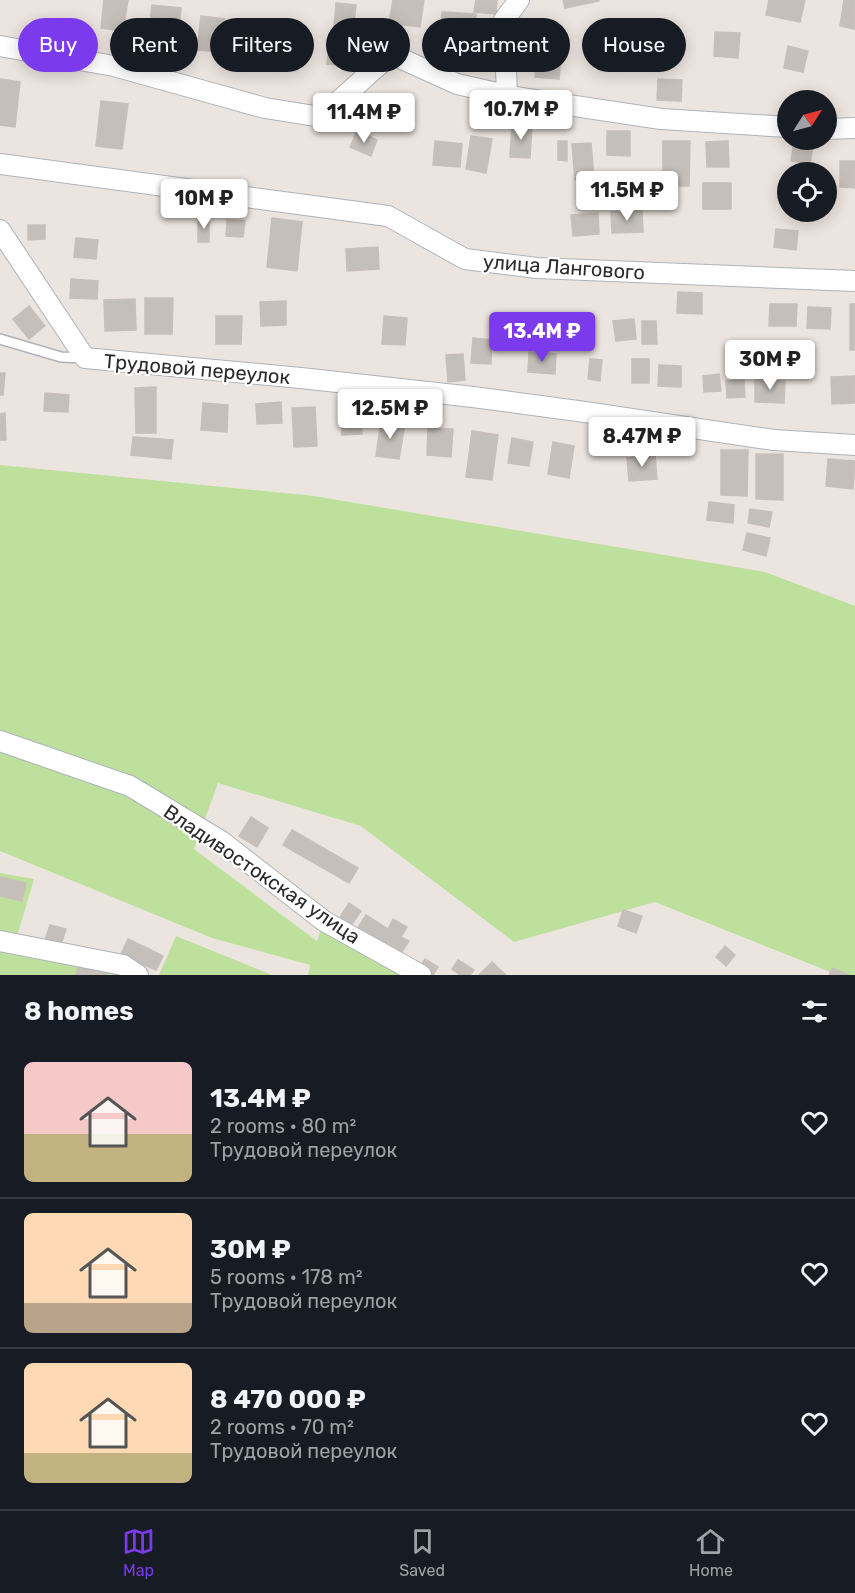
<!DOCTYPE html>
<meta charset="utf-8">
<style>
body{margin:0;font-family:Rubik,sans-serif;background:#242831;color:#f1f3f6;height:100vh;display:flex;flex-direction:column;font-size:22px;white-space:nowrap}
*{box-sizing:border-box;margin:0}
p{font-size:20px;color:#9ea1a6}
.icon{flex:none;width:33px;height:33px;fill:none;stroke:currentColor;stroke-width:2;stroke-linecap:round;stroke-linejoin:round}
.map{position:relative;height:975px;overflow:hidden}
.sheet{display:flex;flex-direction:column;background:#171b24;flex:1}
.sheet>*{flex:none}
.banner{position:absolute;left:18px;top:18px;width:819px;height:54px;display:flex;gap:12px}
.needle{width:39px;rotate:54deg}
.tools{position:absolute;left:777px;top:90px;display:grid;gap:12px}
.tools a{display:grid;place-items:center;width:60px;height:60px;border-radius:50%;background:#171b24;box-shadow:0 3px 15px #0003;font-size:30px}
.price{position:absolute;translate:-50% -51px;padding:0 14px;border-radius:6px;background:#fff;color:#222;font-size:20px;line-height:39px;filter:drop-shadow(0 2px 3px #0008)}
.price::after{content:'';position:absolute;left:50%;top:36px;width:18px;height:14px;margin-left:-9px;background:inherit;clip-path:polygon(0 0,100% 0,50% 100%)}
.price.on{background:#7c3aed;color:#fff}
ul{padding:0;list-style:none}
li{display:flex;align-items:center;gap:18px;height:150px;padding:0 24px}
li+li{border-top:2px solid #363941}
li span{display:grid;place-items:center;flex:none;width:168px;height:120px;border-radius:9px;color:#555}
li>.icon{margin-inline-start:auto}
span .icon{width:72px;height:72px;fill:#fffc;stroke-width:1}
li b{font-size:26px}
h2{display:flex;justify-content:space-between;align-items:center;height:72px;padding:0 24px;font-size:26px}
.chip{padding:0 21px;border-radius:27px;background:#171b24;box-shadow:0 3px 15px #0003;font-size:21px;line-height:54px}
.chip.on{background:#7c3aed;color:#fff}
.dock{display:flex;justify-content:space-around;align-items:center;height:84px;border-top:2px solid #363941;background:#171b24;font-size:16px;color:#9ea1a6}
.dock a{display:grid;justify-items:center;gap:3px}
.dock .on{color:#7c3aed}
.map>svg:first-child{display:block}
.green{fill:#bde19d}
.building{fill:#c5bfb9;stroke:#c8c0b8;stroke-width:1.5}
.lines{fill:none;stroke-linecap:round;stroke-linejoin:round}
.lane-casing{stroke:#aeb3bb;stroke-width:12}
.street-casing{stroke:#aeb3bb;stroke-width:22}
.lane{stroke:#fff;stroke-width:9}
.street{stroke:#fff;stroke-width:20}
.labels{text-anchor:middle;stroke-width:4.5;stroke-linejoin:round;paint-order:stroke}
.street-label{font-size:20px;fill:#2b2b2b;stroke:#fff}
</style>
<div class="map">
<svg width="855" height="975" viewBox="0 0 855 975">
<rect width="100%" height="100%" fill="#ece4de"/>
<path class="green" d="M0 465 314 496 765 572 855 606V975H838L655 902 514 942 361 826 218 783 194 849 317 941 324 921 421 975H308L310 965 212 938 0 851Z
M0 873 34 879 15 943 138 975H0Z
M176 936 272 975H159Z"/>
<path class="building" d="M104 0H128L123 31 101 28Z
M393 0H424L420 27 389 23Z
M476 0H497L496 14 474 12Z
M563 0H599V1L565 8Z
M769 0H805L800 22 766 15Z
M844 0H855L854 29 840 26Z
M336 3 356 5 353 30 334 28Z
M152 5 181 8 178 43 148 40Z
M442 12 476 14 473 53 439 51Z
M201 16 225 19 221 52 197 50Z
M715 32 740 33 738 58 714 56Z
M238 35 265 37 262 66 235 63Z
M330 39 352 42 349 66 327 64Z
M537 41 562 43 559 79 535 77Z
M788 46 808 51 803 72 784 68Z
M0 79 20 82 15 127 0 125Z
M658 79 682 80 681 101 657 100Z
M101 101 128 104 122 149 96 146Z
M512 125 532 126 530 158 510 157Z
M357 131 377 140 371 156 350 147Z
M607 131H630V156L607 155Z
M471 136 492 139 486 173 466 169Z
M435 141 462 144 460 167 433 165Z
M558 141H567V161L558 160Z
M663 141H690L689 186H663Z
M728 141 729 167H707L706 142Z
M794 141 813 145 810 164 791 161Z
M591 143 594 178 575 180 572 144Z
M840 161H855V188L840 187Z
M703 183H731V209H703Z
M609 188H637V205H609Z
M642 211 643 232 612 233 611 212Z
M598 213 599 234 573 236 571 215Z
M198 218H209V242H198Z
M272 218 302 222 297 271 267 267Z
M227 220 245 221 243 237 226 236Z
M28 225H45V239L28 240Z
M776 229 798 231 796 250 774 247Z
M76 238 98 240 96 259 74 257Z
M378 247 379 269 347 271 346 249Z
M71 279 98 281 97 299 70 298Z
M678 292 702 293V314L677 313Z
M145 298H173L172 334H145Z
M135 299 136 330 105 331 104 300Z
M286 301V325L261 326 260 302Z
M770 304H797L796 326H769Z
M850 304H855V350H850Z
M29 306 45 326 29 339 13 319Z
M808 307 831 308 830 329 807 328Z
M216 316H242L241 344H216Z
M384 316 407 318 405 345 382 344Z
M634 319 636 339 616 341 613 321Z
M642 321H656L657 344H642Z
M473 338 492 340 491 364 471 363Z
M529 352 556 354 555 374 528 372Z
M463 354 465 380 448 382 446 355Z
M590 359 602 360 600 381 588 379Z
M632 359H649V383H632Z
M659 365 681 366V387L658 386Z
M0 373H5L3 395H0Z
M719 374 721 391 704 392 703 376Z
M855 376V403L832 404 831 377Z
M744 380 745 397 727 398 726 381Z
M755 380 785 381 784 403 755 402Z
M156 387V433H136L135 388Z
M45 393 69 395 68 412 44 411Z
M281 402 282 423 257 424 256 404Z
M203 403 228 405 227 432 201 430Z
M315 407 317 446 294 447 292 408Z
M360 408 362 434 342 435 340 410Z
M5 413 6 440H0V414Z
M381 420 405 424 399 459 376 456Z
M428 428 453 429 451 457 427 455Z
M472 431 498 435 492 480 466 477Z
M133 437 173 440 171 459 131 455Z
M512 438 533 442 529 466 508 463Z
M553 442 574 446 569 478 548 474Z
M721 450H748L747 496 721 495Z
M756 454H783V500L756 499Z
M655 455 657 479 629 481 627 458Z
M828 459 855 461 853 489 826 486Z
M709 502 734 505 733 523 707 520Z
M750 509 772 512 769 527 748 523Z
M747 533 770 538 766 556 743 550Z
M251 817 268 828 257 847 239 836Z
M292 830 358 868 349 883 283 845Z
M0 877 26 883 22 901 0 896Z
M349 903 361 911 352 924 340 917Z
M623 910 642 916 636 933 618 926Z
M366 915 388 929 393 919 407 927 401 937 409 941 400 955 357 929Z
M50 925 66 929 60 948 44 943Z
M128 939 147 948 140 963 121 954Z
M725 946 735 955 726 966 716 957Z
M147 948 163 956 156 970 140 963Z
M425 959 438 967 433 975 419 968Z
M458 960 474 970 470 975H460L452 969Z
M492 962 506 975H479Z
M78 966 107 974 106 975H76Z
M832 968 849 975H829Z"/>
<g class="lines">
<defs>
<path id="lane" d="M0 339 61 357 85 358"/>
<path id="street" d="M0 46 114 66 265 108 321 117 391 54 457 84 515 97 661 119 788 127
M507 95 504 20 519 0
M826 129 855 128
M0 164 388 216 465 259 537 268 855 281
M0 230 85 358 301 378 473 397 585 412 774 440 855 445
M0 741 130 786 221 841 324 921 421 975
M0 941 123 965 138 975"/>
</defs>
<use href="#lane" class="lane-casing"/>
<use href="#street" class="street-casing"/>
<use href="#lane" class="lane"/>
<use href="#street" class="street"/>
</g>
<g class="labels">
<g class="street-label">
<text transform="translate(564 267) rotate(4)" y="7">улица Лангового</text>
<text transform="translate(197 369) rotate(5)" y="7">Трудовой переулок</text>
<text transform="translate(262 874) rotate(34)" y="7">Владивостокская улица</text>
</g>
</g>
</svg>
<div class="tools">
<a><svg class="needle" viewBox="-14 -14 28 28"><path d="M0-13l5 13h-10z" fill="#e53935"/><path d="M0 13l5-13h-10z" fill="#9ea1a6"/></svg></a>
<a><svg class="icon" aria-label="locate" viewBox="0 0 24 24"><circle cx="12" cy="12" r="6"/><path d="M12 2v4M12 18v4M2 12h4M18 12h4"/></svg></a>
</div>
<b class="price" style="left:521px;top:141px">10.7M ₽</b>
<b class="price" style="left:364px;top:144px">11.4M ₽</b>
<b class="price" style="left:627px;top:222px">11.5M ₽</b>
<b class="price" style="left:204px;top:230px">10M ₽</b>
<b class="price on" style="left:542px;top:363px">13.4M ₽</b>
<b class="price" style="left:770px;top:391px">30M ₽</b>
<b class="price" style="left:390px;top:440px">12.5M ₽</b>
<b class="price" style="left:642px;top:468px">8.47M ₽</b>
<div class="banner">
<a class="chip on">Buy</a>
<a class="chip">Rent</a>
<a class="chip">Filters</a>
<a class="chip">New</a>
<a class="chip">Apartment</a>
<a class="chip">House</a>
</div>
</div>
<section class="sheet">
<h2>8 homes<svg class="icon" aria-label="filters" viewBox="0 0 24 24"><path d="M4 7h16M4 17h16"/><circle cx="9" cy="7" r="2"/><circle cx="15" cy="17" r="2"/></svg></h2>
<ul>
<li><span style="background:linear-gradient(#f6c9c9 60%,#c2b280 0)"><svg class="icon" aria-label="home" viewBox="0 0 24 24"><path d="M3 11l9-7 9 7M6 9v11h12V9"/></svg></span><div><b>13.4M ₽</b><p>2 rooms · 80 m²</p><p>Трудовой переулок</p></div><svg class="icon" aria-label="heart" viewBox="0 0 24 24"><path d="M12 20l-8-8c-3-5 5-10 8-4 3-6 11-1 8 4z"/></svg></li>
<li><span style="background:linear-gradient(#ffd9b3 75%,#b9a48a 0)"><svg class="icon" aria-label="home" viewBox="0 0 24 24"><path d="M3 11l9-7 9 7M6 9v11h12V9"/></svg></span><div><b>30M ₽</b><p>5 rooms · 178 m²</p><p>Трудовой переулок</p></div><svg class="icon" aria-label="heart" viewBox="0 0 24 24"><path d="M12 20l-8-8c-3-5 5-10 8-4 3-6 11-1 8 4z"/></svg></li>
<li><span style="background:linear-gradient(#ffd9b3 75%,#c2b280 0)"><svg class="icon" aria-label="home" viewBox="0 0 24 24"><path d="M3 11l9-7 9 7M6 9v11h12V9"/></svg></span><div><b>8 470 000 ₽</b><p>2 rooms · 70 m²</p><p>Трудовой переулок</p></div><svg class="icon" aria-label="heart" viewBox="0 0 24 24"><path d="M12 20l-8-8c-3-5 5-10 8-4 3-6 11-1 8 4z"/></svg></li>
</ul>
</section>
<nav class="dock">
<a class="on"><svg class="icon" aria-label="map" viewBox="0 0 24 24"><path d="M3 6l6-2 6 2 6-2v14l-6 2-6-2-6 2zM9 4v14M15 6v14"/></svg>Map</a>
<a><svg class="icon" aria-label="saved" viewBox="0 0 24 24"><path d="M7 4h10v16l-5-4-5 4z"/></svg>Saved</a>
<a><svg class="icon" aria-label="home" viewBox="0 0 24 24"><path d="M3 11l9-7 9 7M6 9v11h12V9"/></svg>Home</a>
</nav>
